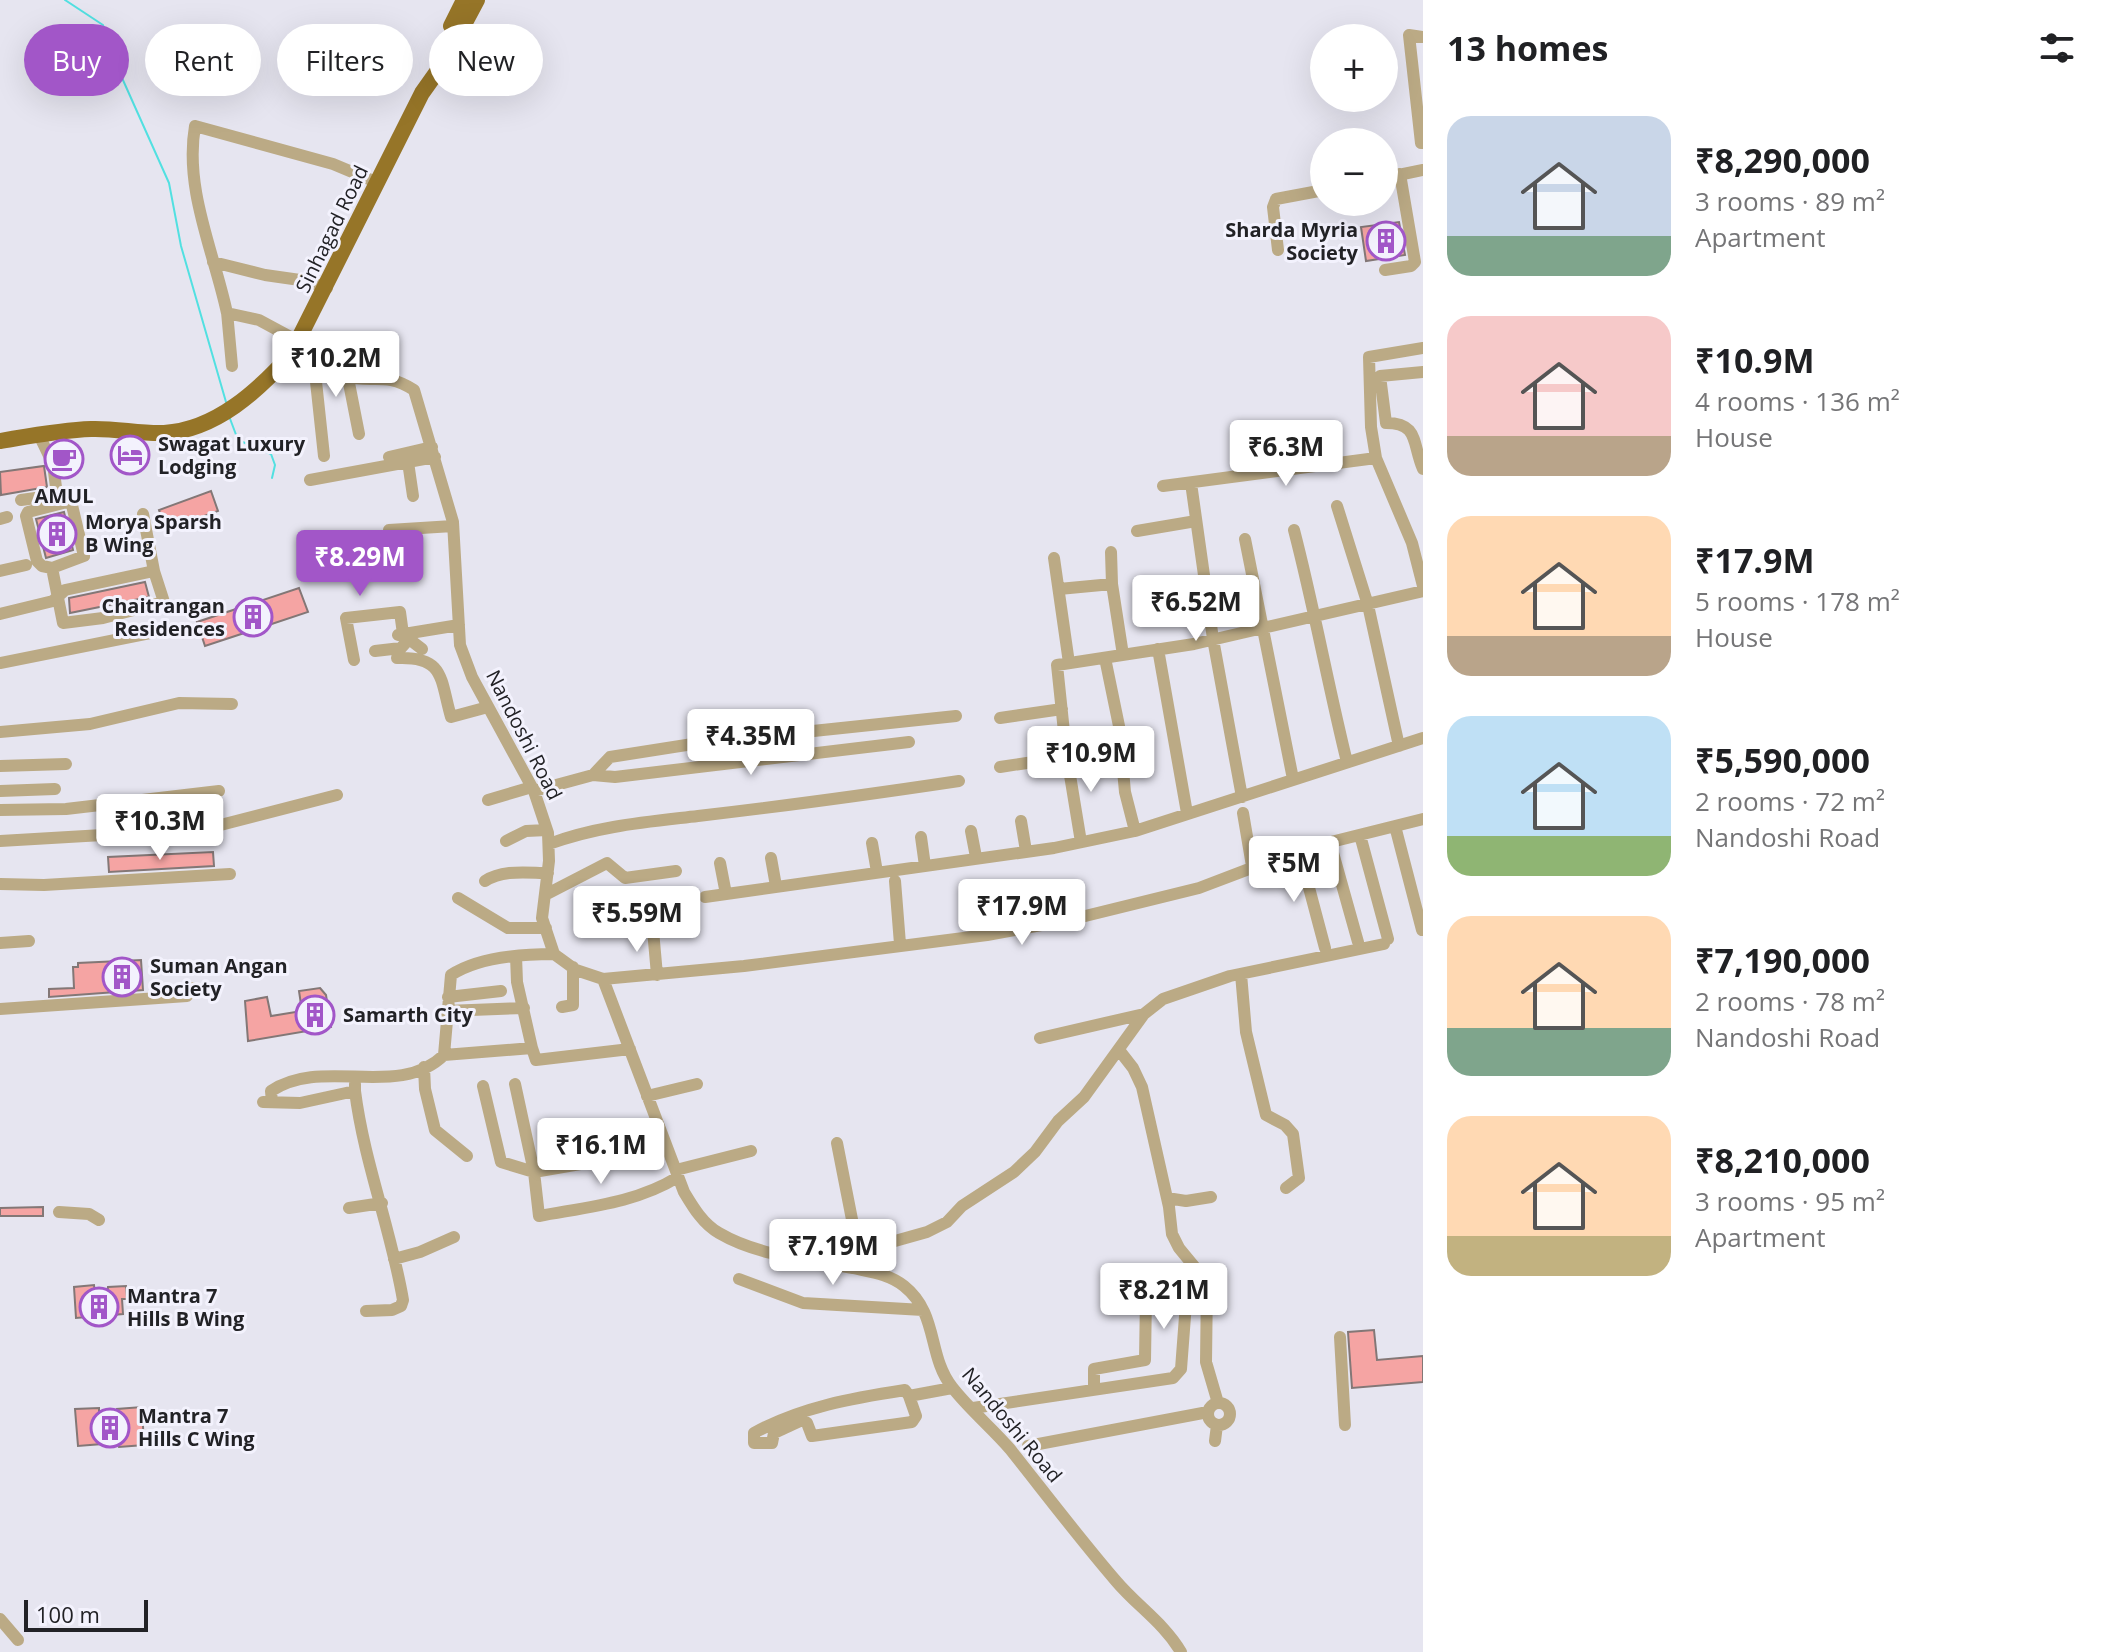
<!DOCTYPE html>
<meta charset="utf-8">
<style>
body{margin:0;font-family:"Open Sans",sans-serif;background:#f6f6f6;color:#202124;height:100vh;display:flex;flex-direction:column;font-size:30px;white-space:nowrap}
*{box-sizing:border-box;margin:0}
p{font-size:26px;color:#757577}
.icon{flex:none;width:44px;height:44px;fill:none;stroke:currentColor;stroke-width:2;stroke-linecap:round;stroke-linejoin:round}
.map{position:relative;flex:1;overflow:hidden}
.panel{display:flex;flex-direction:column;background:#fff;width:680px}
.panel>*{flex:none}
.guide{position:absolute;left:24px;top:24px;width:760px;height:72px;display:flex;gap:16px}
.controls{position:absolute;left:1310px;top:24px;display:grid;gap:16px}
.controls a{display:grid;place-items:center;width:88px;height:88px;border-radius:50%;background:#fff;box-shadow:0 8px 32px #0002;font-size:40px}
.scale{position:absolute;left:24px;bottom:20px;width:124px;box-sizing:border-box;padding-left:8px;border:4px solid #222226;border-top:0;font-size:22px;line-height:28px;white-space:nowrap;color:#222226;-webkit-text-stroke:6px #f3f2fd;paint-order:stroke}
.price{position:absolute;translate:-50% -68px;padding:0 18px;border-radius:8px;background:#fff;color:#222;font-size:26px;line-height:52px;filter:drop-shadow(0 2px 4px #0008)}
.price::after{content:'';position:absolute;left:50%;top:48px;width:24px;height:18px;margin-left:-12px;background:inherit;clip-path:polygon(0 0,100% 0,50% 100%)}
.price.current{background:#a256c8;color:#fff}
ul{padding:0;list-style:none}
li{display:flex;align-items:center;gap:24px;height:200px;padding:0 24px}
li span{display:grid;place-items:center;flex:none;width:224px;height:160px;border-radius:24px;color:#555}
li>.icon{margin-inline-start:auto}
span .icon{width:96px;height:96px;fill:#fffc;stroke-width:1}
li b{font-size:34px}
h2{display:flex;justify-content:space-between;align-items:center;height:96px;padding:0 24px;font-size:34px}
.pill{padding:0 28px;border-radius:36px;background:#fff;box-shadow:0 8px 32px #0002;font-size:28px;line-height:72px}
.pill.current{background:#a256c8;color:#fff}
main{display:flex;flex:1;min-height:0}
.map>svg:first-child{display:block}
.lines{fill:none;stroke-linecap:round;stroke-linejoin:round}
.stream{stroke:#52e0e1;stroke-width:2}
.building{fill:#f5a4a3;stroke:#837776;stroke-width:2}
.minor{stroke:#bbaa85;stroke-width:12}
.major{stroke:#967528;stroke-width:16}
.labels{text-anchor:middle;stroke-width:6;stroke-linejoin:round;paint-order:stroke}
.street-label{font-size:20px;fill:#222226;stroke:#f3f2fd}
.poi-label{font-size:20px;font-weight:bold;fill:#222226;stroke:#f3f2fd;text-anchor:start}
</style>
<main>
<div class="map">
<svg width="1423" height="1652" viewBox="0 0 1423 1652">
<rect width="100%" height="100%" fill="#e6e5f0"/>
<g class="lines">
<path class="stream" d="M65 0 103 25 114 60 169 183 181 246 226 402
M229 416 238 440 271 454 275 465 272 478"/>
</g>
<path class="building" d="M1399 222 1405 255 1366 261 1361 227Z
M44 466 47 487 1 495 0 472Z
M211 491 218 511 166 530 159 510Z
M64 512 73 550 46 558 36 519Z
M145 582 149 597 70 613 69 598Z
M299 588 308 612 205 646 197 622Z
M213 852 214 866 109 872 108 857Z
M141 960 143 990 49 997V989L74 988 73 967H78V963Z
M320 988 326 995 331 1027 248 1041 245 1001 267 997 271 1016 302 1011 299 991Z
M43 1207V1216H0V1208Z
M94 1285 95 1294H107L108 1287 126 1286 127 1299H122L123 1314 76 1318 74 1287Z
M1374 1330 1377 1360 1423 1356V1382L1352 1388 1348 1332Z
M142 1407 144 1445 119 1447 115 1436H101L102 1444 78 1446 75 1409 99 1408V1416H118L117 1409Z"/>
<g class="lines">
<path class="minor" d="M1423 37 1409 35 1421 143H1423
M1384 178 1423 170
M1278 250 1273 207 1276 199 1324 190
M213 262 265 275 307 281 327 288
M1385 270 1411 266 1415 262 1400 174
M227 312 232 366
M298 341 259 320 227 313C214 252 184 189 195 126L333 164 376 182
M1423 348 1369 357 1371 427 1376 458 1412 543 1423 586
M291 354C309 362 327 371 346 376 372 384 385 371 414 390L453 522 460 645 472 677 534 791 548 833 549 861 542 918 554 954 576 970 603 979 684 1192C693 1207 703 1224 719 1233 758 1256 809 1260 853 1268 871 1272 889 1274 904 1286 939 1314 927 1355 952 1387 969 1409 992 1428 1010 1449 1045 1493 1079 1538 1116 1581 1137 1606 1164 1623 1181 1652
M314 363 324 456
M1423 372 1380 376 1386 423C1419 423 1412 443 1423 469
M348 378 359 434
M389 457 432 447
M408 462 413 496
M310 480 435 457
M1191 483 1213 639 1242 797
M1163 486 1376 458
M21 500 57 495 53 464 39 435
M1337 506 1368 605 1399 746
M143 514 154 571
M0 519 7 517
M389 530 453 526
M1294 530C1314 607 1328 685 1347 762
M1137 531 1196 521
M1245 539 1293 779
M1111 552 1112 584 1123 655
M1054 558 1069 663
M0 571 26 565
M1059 589 1112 584
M0 614 53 601 65 590 154 571 164 602 103 618 63 623 52 568 42 566 37 561 26 516 28 512 71 501 84 556 52 568
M398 635 459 625
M1158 649 1187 813
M375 651 401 648 409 639 422 649
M397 658C445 656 440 679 451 717L488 707
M1105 658 1119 726 1125 792 1135 831
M354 660 346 618 400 612 403 634 409 639
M0 663 170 629
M1000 718 1062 709
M0 732 90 724 179 703 232 704
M1066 751 1081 842
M0 766 66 764
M1000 767 1060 758 1066 751 1057 665 1194 644 1423 591
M593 775 615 777 909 742
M0 791 55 789
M534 791 593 775 610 757 699 743 956 716
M488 800 532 787
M0 810 66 809 219 791
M1243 813 1252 866
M1021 821 1026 851
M1395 826 1422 930
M971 831 976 857
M1360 835 1388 939
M921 837 925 866
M0 841 205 829 337 795
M506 841 526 831 547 830
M1330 842 1358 942
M872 843 877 872
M549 844C597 826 647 822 698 816 785 806 872 794 959 781
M1299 850 1325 948
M771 858 776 886
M720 863 726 894
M485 881C503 869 528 873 548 873
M895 881 900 944
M0 884 44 885 230 874
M545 895 607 863 625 878 676 871
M705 897 1054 848 1135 831 1423 738
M458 898 508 928H546
M653 930 657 975
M0 943 29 941
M516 956 517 982 532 1048
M1241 974 1246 1032 1266 1115 1285 1125 1293 1134 1299 1178 1286 1188
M603 979 744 966 987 935 1069 920 1199 888 1299 850 1423 819
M448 997 501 991
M562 1007 573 1005V967
M0 1009 187 996 193 988
M446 1011 524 1008
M1040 1038 1144 1014
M1119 1050 1133 1068 1142 1087 1169 1207 1172 1234 1179 1248 1207 1282 1206 1362 1218 1403
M444 1055 451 975C478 957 521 954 554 954
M424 1067 425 1089 435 1130 467 1156
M515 1084 534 1172 539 1216C587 1207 636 1203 678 1177
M483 1086 501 1162 534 1172 667 1149
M355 1091C364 1162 391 1229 403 1300L401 1306 392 1310 366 1311
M647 1096 697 1084
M263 1102 300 1103 355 1091V1084
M272 1102 271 1091C323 1056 398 1100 444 1055L532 1048 536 1060 630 1049
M837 1143 857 1245
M676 1170 751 1151
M1167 1198 1186 1201 1211 1197
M349 1208 382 1203
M59 1212 89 1214 99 1220
M394 1259 420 1252 454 1237
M825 1263 857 1245 895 1241 927 1232 947 1222 962 1206 1014 1172 1035 1152 1058 1121 1084 1097 1144 1014 1163 999 1230 976 1384 944
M739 1279 803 1303 923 1310
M1340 1337 1345 1425
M909 1396 916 1416 912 1422 812 1436 807 1423 802 1420 774 1433 772 1443H754V1433C801 1407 853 1398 905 1390L909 1396 952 1388
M1208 1414a11 11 0 1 1 22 0a11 11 0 1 1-22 0Z
M973 1408 1173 1378 1181 1369 1187 1290 1146 1296 1145 1360 1094 1369V1389
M1215 1441 1217 1425
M1028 1446 1208 1412
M0 1619 18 1640"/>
<path class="major" d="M451 26 464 0
M0 441C30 436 61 430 91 429 115 428 140 434 164 433 216 430 259 390 291 354L422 93 444 62 477 0"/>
</g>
<defs>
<symbol id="building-ring" viewBox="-11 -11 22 22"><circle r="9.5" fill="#f3f2fd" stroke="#a256c8" stroke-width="1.5"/><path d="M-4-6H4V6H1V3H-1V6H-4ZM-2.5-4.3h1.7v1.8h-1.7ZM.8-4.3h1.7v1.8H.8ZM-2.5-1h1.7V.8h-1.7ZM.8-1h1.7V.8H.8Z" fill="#a256c8"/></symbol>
<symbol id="hotel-ring" viewBox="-11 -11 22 22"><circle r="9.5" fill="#f3f2fd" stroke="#a256c8" stroke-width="1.5"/><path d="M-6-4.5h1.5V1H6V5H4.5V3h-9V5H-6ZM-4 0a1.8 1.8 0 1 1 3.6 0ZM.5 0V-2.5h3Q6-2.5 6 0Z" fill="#a256c8"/></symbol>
<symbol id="cafe-ring" viewBox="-11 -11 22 22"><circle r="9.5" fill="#f3f2fd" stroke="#a256c8" stroke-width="1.5"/><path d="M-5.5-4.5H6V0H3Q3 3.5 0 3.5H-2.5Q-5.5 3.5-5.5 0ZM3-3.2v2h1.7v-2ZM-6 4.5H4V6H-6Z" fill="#a256c8"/></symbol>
</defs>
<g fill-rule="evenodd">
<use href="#building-ring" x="1364" y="219" width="44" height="44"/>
<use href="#hotel-ring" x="108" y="433" width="44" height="44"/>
<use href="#cafe-ring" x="42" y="437" width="44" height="44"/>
<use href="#building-ring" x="35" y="512" width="44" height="44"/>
<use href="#building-ring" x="231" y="595" width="44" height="44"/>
<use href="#building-ring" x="100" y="955" width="44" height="44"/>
<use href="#building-ring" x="293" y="993" width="44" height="44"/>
<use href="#building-ring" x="77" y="1285" width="44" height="44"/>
<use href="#building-ring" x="88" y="1406" width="44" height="44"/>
</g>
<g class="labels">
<g class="street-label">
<text transform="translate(332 229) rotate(-64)" y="7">Sinhagad Road</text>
<text transform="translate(524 735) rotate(63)" y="7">Nandoshi Road</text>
<text transform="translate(1012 1425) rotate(50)" y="7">Nandoshi Road</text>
</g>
<g class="poi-label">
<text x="1358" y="237" text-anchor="end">Sharda Myria<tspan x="1358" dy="23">Society</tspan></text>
<text x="158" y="451">Swagat Luxury<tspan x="158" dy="23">Lodging</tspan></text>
<text x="64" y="503" text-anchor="middle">AMUL</text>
<text x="85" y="529">Morya Sparsh<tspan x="85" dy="23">B Wing</tspan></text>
<text x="225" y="613" text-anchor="end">Chaitrangan<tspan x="225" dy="23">Residences</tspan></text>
<text x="150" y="973">Suman Angan<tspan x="150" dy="23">Society</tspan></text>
<text x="343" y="1022">Samarth City</text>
<text x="127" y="1303">Mantra 7<tspan x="127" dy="23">Hills B Wing</tspan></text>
<text x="138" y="1423">Mantra 7<tspan x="138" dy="23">Hills C Wing</tspan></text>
</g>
</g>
</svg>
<div class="controls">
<a>+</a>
<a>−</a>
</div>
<div class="scale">100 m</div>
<b class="price" style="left:336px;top:399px">₹10.2M</b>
<b class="price" style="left:1286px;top:488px">₹6.3M</b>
<b class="price current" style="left:360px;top:598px">₹8.29M</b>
<b class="price" style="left:1196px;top:643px">₹6.52M</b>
<b class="price" style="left:751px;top:777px">₹4.35M</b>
<b class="price" style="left:1091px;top:794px">₹10.9M</b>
<b class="price" style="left:160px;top:862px">₹10.3M</b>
<b class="price" style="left:1294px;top:904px">₹5M</b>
<b class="price" style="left:1022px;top:947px">₹17.9M</b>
<b class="price" style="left:637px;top:954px">₹5.59M</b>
<b class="price" style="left:601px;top:1186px">₹16.1M</b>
<b class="price" style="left:833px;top:1287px">₹7.19M</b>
<b class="price" style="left:1164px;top:1331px">₹8.21M</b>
<div class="guide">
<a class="pill current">Buy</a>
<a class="pill">Rent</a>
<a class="pill">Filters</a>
<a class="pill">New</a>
</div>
</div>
<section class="panel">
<h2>13 homes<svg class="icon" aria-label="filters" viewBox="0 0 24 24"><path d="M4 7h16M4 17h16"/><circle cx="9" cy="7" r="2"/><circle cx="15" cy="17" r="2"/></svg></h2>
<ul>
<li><span style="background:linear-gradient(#c9d6e8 75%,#7fa58c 0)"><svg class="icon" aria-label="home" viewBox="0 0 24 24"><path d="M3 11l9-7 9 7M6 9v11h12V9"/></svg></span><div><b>₹8,290,000</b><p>3 rooms · 89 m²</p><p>Apartment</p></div></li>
<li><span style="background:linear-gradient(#f6c9c9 75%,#b9a48a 0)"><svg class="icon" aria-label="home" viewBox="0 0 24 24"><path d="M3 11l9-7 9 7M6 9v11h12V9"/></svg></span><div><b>₹10.9M</b><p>4 rooms · 136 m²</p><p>House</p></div></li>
<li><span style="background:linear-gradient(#ffd9b3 75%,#b9a48a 0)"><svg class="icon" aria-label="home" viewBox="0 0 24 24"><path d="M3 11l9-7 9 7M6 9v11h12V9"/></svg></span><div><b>₹17.9M</b><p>5 rooms · 178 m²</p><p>House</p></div></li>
<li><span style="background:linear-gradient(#bfe0f5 75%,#8fb573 0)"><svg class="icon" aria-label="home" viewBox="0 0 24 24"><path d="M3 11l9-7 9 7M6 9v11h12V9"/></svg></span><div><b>₹5,590,000</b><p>2 rooms · 72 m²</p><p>Nandoshi Road</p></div></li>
<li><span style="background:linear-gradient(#ffd9b3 70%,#7fa58c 0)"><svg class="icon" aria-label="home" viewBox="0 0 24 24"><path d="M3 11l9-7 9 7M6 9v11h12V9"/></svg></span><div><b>₹7,190,000</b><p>2 rooms · 78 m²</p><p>Nandoshi Road</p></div></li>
<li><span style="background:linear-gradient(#ffd9b3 75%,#c2b280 0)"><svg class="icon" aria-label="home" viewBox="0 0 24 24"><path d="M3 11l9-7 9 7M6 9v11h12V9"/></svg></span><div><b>₹8,210,000</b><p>3 rooms · 95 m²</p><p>Apartment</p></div></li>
</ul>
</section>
</main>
